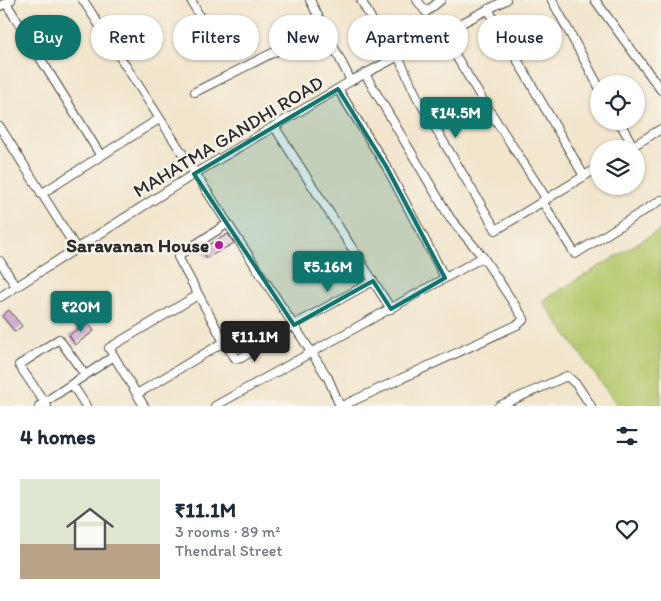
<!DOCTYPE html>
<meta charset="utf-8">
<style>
body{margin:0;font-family:Itim,sans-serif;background:#f6f6f7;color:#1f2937;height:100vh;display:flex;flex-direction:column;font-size:19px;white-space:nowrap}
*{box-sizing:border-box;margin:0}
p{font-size:16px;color:#747a83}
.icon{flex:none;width:28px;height:28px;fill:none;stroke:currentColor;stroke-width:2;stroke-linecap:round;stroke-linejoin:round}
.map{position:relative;height:406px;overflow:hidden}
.sheet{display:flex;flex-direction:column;background:#fff;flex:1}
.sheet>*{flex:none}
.guide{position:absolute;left:15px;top:15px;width:631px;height:45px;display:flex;gap:10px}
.controls{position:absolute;left:590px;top:75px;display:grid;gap:10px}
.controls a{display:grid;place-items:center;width:55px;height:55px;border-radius:50%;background:#fff;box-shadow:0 1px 4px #0004;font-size:25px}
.price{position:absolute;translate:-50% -42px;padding:0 11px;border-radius:5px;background:#0f766e;color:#fff;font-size:16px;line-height:32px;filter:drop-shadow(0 1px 2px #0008)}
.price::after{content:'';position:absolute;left:50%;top:30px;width:15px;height:11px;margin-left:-8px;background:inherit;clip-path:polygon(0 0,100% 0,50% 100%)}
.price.on{background:#222;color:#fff}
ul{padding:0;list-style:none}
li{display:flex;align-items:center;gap:15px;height:125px;padding:0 20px}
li+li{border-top:1px solid #e0e1e3}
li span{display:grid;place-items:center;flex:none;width:140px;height:100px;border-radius:0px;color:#555}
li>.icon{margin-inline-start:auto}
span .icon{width:60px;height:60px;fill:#fffc;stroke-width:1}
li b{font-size:21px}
h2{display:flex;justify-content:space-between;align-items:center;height:60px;padding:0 20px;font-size:21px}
.chip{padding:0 18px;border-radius:22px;background:#fff;box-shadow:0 1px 4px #0004;font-size:18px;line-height:45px}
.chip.on{background:#0f766e;color:#fff}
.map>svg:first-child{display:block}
.green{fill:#b3c76b;stroke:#6f794b}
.building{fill:#c191c9}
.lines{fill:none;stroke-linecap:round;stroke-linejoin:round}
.minor-casing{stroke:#494743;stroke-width:10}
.minor{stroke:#fff;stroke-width:8}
.marked{fill:#0f766e;fill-opacity:0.2;stroke:#0f766e;stroke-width:4;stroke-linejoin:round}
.poi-dot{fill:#b5179e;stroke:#f7f3e8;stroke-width:2}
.labels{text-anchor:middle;stroke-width:5;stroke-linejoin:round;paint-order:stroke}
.street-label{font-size:19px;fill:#2b2b2b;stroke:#f7f3e8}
.poi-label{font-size:19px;font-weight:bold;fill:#2b2b2b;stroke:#f7f3e8;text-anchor:end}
</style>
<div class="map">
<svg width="661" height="406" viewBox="0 0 661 406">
<rect width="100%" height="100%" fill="#f7f3e8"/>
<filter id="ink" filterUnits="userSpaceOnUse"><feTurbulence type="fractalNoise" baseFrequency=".02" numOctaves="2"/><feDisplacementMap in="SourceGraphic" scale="10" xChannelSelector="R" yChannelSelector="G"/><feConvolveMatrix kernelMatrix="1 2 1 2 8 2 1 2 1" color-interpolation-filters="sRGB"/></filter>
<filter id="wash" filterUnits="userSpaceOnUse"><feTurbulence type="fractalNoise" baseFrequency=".0096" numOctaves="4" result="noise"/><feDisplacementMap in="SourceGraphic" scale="20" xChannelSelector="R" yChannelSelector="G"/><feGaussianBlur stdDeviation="1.12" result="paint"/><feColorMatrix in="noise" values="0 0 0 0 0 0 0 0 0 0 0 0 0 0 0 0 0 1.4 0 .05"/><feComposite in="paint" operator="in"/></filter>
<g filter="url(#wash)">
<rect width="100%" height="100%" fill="#f2e5cc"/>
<path class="green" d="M661 229V406H618L542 301Z"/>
<g id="blocks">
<path class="building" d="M228 234 234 243 207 258 201 249Z
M9 310 22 326 15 332 2 316Z
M88 322 94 331 75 345 69 335Z"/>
</g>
</g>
<g filter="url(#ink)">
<use href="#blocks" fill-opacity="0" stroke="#494743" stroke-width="1"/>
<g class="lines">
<defs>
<path id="minor" d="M83 0 328 378 340 406
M191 0 208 33
M310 0 351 81
M361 0 393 59
M417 0 426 12 441 0
M552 0 599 87
M595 0 661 90
M6 3 101 156
M0 6 11 0
M488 9 584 176
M442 33 482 99 546 198
M398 56 417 97 496 230 599 167
M338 89 386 166 445 278
M195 92 324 27
M619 121 633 146
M274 126 391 309
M0 127 76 248
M628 149 661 129
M41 194 159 119
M542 201 575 254 661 200
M227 224 179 255 178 257 224 342 236 359 241 358 294 325 373 281
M0 261 16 287
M0 297 194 174 351 81 506 0
M72 384 86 406
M137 394 224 342
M39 406 114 356
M47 406 19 365 59 339 85 375
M144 406 109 348 198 295
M215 406 483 257
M342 406 519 324 524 319 483 257 450 218 365 74
M499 406 567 376 577 385 591 406"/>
</defs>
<use href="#minor" class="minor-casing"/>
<use href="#minor" class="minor"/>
</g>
</g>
<path class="marked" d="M338 89 386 166 445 278 391 309 373 281 294 325 194 174Z"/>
<circle class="poi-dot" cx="219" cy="245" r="5"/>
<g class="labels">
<g class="street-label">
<text transform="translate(228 136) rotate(-31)" y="7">MAHATMA GANDHI ROAD</text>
</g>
<g class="poi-label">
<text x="209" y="252">Saravanan House</text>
</g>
</g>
</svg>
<div class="controls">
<a><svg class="icon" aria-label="locate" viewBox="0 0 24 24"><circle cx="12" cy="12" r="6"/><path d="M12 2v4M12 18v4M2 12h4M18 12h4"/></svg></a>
<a><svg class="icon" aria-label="layers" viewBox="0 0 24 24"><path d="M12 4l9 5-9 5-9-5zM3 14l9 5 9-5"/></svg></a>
</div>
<b class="price" style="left:456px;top:139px">₹14.5M</b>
<b class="price" style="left:328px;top:293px">₹5.16M</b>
<b class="price" style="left:81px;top:333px">₹20M</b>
<b class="price on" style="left:255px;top:363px">₹11.1M</b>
<div class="guide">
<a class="chip on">Buy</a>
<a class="chip">Rent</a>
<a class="chip">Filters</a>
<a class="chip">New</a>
<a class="chip">Apartment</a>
<a class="chip">House</a>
</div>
</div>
<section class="sheet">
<h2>4 homes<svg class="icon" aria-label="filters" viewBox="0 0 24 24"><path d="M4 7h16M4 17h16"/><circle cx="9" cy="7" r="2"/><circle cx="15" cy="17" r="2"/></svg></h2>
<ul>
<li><span style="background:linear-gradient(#dfe7d0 65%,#b9a48a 0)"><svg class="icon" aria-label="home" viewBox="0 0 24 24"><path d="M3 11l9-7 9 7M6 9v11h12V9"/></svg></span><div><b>₹11.1M</b><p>3 rooms · 89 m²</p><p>Thendral Street</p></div><svg class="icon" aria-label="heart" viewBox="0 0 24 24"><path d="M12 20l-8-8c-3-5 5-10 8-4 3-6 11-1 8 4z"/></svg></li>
</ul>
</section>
